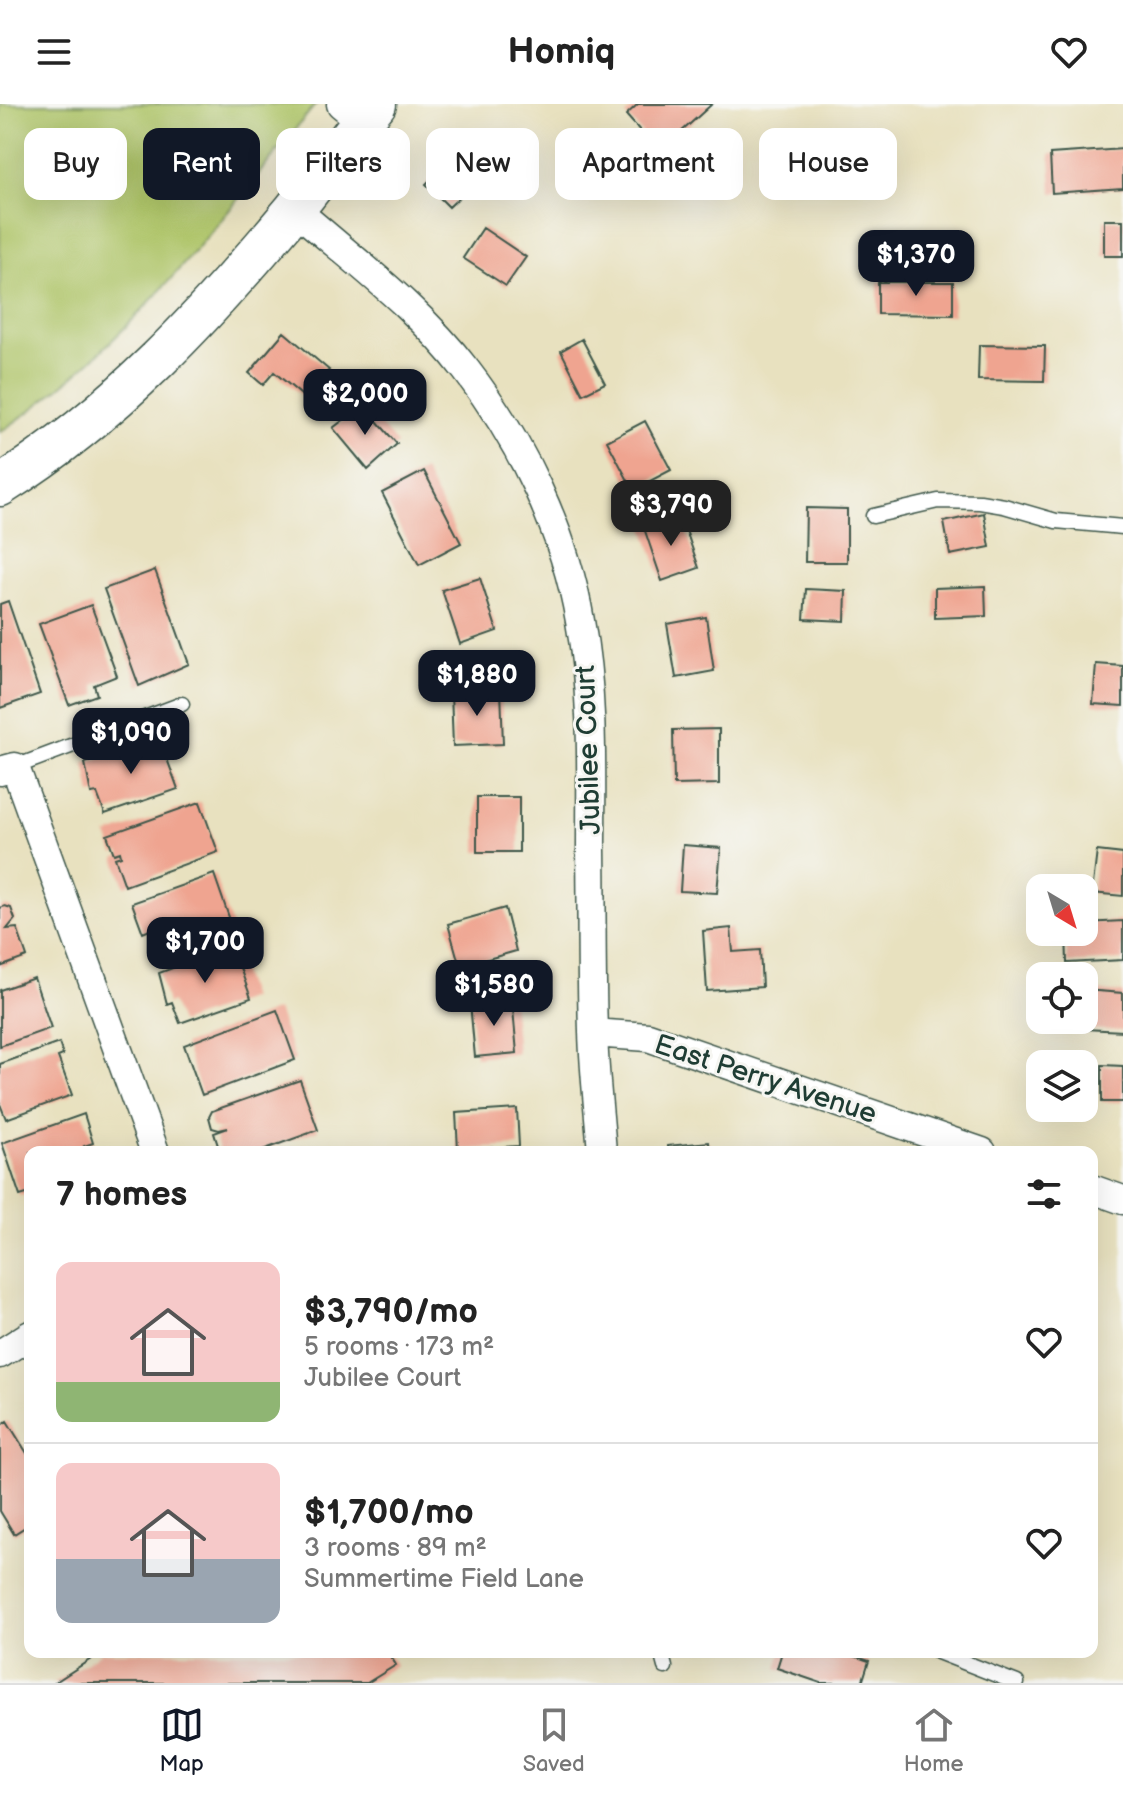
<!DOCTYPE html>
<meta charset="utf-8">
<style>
body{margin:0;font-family:"Balsamiq Sans",sans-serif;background:#f2f2f2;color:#222;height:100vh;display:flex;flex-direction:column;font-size:30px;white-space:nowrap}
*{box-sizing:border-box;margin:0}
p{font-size:26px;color:#767676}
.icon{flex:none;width:44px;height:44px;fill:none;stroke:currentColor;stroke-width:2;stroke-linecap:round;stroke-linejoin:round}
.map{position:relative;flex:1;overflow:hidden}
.details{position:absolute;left:24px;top:1042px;width:1074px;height:512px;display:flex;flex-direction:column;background:#fff;border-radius:16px;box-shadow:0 8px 32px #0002}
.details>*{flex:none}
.guide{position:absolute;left:24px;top:24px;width:1076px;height:72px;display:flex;gap:16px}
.needle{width:52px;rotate:142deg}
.controls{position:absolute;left:1026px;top:770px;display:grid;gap:16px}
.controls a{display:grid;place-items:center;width:72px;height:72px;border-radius:16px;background:#fff;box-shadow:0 8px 32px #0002;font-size:40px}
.price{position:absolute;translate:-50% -68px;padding:0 18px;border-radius:16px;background:#111827;color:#fff;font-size:26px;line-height:52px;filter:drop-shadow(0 2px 4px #0008)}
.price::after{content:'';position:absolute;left:50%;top:48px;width:24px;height:18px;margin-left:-12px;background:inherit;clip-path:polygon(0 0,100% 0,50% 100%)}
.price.active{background:#222;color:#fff}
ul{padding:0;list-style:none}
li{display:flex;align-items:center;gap:24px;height:200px;padding:0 32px}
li+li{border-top:2px solid #e0e0e0}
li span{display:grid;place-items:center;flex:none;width:224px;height:160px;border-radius:16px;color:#555}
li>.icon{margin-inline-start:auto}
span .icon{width:96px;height:96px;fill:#fffc;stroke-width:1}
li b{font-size:34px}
h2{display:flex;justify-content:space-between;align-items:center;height:96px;padding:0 32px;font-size:34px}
.tag{padding:0 28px;border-radius:16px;background:#fff;box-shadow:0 8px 32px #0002;font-size:28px;line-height:72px}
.tag.active{background:#111827;color:#fff}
header{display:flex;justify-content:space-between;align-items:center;height:104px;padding:0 32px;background:#fff;font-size:36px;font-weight:800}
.tabs{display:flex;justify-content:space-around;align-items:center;height:112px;border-top:2px solid #e0e0e0;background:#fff;font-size:22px;color:#767676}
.tabs a{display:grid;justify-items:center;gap:4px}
.tabs .active{color:#111827}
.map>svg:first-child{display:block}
.green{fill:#aec468;stroke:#66804e;stroke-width:2}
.building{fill:#efa490}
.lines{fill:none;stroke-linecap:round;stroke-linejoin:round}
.lane-casing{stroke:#3d5649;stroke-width:17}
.street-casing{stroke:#3d5649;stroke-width:31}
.secondary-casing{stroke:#3d5649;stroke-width:43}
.lane{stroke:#fff;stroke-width:14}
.street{stroke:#fff;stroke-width:28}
.secondary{stroke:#fff;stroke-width:40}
.labels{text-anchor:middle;stroke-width:6;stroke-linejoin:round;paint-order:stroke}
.street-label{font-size:28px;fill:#1f3d34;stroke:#f6f6f2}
</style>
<header><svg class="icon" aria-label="menu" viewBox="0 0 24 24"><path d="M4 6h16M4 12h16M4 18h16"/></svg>Homiq<svg class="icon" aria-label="heart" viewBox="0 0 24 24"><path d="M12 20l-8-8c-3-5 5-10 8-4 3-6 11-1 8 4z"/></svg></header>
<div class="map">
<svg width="1123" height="1579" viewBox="0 0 1123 1579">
<rect width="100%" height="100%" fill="#f6f6f2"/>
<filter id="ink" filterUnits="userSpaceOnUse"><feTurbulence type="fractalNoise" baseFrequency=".0125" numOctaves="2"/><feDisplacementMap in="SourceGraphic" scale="16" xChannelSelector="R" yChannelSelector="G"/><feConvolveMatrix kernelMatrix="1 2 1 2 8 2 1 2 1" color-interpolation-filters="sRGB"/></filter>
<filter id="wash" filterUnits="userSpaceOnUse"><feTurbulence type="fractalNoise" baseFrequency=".006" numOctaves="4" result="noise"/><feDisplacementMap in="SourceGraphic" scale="32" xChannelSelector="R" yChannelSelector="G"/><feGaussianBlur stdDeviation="1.8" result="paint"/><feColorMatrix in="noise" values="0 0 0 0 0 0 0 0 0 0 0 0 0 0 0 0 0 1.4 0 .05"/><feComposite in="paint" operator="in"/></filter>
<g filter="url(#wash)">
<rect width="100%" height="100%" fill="#e8e1bf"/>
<path class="green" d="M0 0H316C219 116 128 244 0 328Z"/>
<g id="blocks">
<path class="building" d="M638 0H712L659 48 626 11Z
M466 41 489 65 449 103 426 80Z
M1123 45V84L1052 89 1050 50Z
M1104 116H1123V152H1104Z
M483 124 526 153 506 182 463 154Z
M878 178H953V211L878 210Z
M284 228 329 266 305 294 274 268 263 281 249 269Z
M582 235 605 279 583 290 561 247Z
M979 241 1045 242 1044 277 978 276Z
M363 301 397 340 368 366 333 324Z
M645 317 671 366 633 386 607 337Z
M424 367 461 439 419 461 382 389Z
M806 404 847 405V458H805Z
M984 409 990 443 950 451 944 418Z
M681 412 699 464 662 477 644 424Z
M155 466 189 560 139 582 104 485Z
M480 474 497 527 460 540 442 486Z
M985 482 986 512 935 514V484Z
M806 485 846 487 845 517 804 515Z
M8 497 40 590 0 604V500Z
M91 501 117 572 94 581 97 591 69 601 39 520Z
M706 513 714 567 676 574 667 520Z
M1096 560 1123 562V602L1093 600Z
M501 586 503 640 453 642 451 588Z
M719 625V680L674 681 673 626Z
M159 633 178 685 105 710 97 689 91 690 85 659Z
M477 693H519V748H477Z
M200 698 218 748 125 782 115 754 121 752 120 748 114 750 107 731Z
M683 741 721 744 717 789 680 787Z
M1097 747 1123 750V792L1092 789Z
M214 770 232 822 160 848 152 825 143 829 132 799Z
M5 802 11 804 15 815 7 825 17 824 27 853 0 863V804Z
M505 804 516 847 460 863 448 820Z
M1123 817V856L1067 859 1066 828H1084V819Z
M731 824 733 848 760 846 762 883 707 887 703 827Z
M232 842 251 894 180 919 172 898 167 900 159 869Z
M34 874 51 924 0 942V886Z
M1084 886 1123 889V927L1065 924 1066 916H1084Z
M512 894 517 949 475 953 470 899Z
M277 906 295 956 202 991 184 941Z
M59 939 63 951 58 953 72 991 6 1015 0 1000V960Z
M1102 961 1123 962V998H1102Z
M300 976 318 1026 257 1048H220L214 1029 228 1024 219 1026 212 1024 209 1013 212 1007Z
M517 1005 519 1042 458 1046 456 1009Z
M84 1010 93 1039 84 1042 87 1048H30V1089L20 1092 2 1039Z
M709 1038 710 1048H668V1042Z
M7 1317 30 1354V1420L14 1430 0 1407V1322Z
M102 1548H388L396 1561 367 1579H54Z
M782 1548H842L869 1557 862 1579H821L777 1564Z"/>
</g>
</g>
<g filter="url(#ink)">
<use href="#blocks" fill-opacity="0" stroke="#3d5649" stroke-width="2"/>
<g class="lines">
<defs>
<path id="lane" d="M873 412 938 397 980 398 1004 402 1056 417 1123 423
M15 663 182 600
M661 1548 665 1563
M938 1548 1017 1579"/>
<path id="street" d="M341 0 362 17
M295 105C353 156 419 204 466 266 521 337 565 428 580 517 594 592 591 670 591 746 592 807 591 867 593 927 594 968 599 1008 602 1048
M0 667 15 663 155 1048
M593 929 648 933 982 1048
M1092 1085 1123 1096
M0 1250 30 1231"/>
<path id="secondary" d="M0 382C115 310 206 211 293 107 322 72 347 35 376 0"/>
</defs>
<use href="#lane" class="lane-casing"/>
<use href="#street" class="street-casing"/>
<use href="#secondary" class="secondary-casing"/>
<use href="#lane" class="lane"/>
<use href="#street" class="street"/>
<use href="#secondary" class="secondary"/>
</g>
</g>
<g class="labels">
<g class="street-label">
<text transform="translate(587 646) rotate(-92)" y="10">Jubilee Court</text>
<text transform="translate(766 974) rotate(18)" y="10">East Perry Avenue</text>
</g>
</g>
</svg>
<div class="controls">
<a><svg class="needle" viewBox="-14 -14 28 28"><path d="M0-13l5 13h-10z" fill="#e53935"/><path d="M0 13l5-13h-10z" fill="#767676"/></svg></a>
<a><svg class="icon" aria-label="locate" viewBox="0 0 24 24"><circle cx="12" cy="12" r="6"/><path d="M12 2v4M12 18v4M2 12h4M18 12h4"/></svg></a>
<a><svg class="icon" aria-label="layers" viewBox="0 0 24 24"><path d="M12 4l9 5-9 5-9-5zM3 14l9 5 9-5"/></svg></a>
</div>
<b class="price" style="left:916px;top:194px">$1,370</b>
<b class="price" style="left:365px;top:333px">$2,000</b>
<b class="price active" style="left:671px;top:444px">$3,790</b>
<b class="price" style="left:477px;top:614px">$1,880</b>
<b class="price" style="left:131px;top:672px">$1,090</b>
<b class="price" style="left:205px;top:881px">$1,700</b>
<b class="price" style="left:494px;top:924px">$1,580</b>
<div class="guide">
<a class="tag">Buy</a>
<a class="tag active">Rent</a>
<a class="tag">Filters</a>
<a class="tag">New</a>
<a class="tag">Apartment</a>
<a class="tag">House</a>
</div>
<section class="details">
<h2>7 homes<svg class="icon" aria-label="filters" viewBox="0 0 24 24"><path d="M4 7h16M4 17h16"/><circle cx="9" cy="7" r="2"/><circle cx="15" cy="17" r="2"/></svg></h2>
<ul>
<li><span style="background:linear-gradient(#f6c9c9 75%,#8fb573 0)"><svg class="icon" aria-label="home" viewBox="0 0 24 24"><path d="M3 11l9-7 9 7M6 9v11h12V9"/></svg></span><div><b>$3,790/mo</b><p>5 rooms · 173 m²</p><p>Jubilee Court</p></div><svg class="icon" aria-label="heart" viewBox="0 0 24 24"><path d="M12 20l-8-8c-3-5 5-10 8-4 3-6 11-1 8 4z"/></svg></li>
<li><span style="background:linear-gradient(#f6c9c9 60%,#9aa5b1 0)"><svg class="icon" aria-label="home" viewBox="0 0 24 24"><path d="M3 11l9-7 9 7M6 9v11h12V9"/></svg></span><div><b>$1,700/mo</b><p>3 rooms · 89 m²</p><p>Summertime Field Lane</p></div><svg class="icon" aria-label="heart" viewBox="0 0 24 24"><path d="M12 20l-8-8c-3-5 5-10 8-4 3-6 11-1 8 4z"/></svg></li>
</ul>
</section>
</div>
<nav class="tabs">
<a class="active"><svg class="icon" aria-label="map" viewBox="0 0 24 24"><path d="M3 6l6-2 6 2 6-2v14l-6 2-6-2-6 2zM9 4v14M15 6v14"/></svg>Map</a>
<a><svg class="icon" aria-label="saved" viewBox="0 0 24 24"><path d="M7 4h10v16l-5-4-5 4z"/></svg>Saved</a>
<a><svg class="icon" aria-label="home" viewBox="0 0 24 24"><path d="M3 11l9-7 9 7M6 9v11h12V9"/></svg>Home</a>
</nav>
